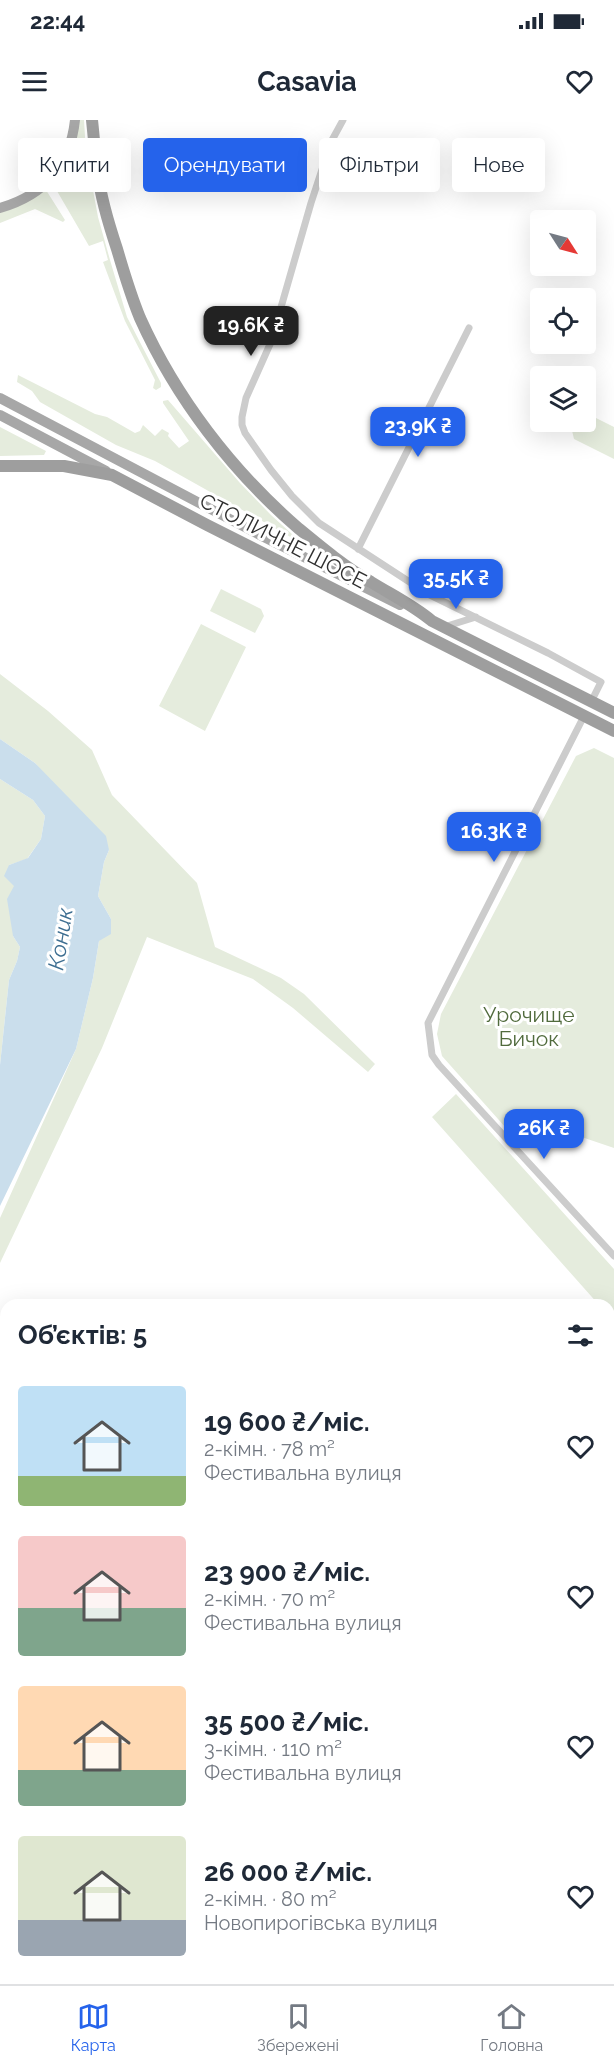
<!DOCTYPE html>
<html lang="uk">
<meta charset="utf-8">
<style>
body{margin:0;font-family:Raleway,sans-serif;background:#f2f2f3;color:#1f2937;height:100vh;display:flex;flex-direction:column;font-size:22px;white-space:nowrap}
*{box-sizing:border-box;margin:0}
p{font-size:20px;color:#747a83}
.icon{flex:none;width:33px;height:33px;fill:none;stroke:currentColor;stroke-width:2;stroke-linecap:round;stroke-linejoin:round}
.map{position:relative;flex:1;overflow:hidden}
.side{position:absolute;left:0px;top:1179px;width:615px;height:686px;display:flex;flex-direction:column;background:#fff;border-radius:18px 18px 0 0;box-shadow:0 6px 24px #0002}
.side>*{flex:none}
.guide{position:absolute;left:18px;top:18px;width:579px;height:54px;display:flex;gap:12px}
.needle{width:39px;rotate:126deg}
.controls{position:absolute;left:530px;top:90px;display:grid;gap:12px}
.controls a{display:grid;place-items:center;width:66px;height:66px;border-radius:6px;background:#fff;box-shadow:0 6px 24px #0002;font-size:30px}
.price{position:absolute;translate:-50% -51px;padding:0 14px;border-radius:12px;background:#2563eb;color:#fff;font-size:20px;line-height:39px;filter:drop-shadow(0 2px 3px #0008)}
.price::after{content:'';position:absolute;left:50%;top:36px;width:18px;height:14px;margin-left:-9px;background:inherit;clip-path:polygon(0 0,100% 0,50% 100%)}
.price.current{background:#222;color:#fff}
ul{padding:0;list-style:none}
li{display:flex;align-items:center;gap:18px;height:150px;padding:0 18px}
li span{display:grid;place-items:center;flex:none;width:168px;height:120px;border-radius:6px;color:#555}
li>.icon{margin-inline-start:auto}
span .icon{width:72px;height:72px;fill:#fffc;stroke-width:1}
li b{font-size:26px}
h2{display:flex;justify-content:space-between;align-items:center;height:72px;padding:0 18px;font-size:26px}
.tag{padding:0 21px;border-radius:6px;background:#fff;box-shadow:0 6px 24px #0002;font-size:21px;line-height:54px}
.tag.current{background:#2563eb;color:#fff}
.status{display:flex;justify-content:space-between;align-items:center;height:42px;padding:0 30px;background:#fff;direction:ltr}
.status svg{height:16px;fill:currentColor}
header{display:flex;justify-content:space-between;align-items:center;height:78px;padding:0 18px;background:#fff;font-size:27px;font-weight:700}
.dock{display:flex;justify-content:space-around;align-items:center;height:84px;border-top:2px solid #e0e1e3;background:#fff;font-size:16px;color:#747a83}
.dock a{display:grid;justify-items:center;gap:3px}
.dock .current{color:#2563eb}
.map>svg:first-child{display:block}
.green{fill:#e5ecdd}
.water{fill:#cadeec}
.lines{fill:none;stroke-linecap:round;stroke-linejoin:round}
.minor{stroke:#ccc;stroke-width:7}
.primary{stroke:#a7a7a7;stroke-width:10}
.trunk{stroke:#9e9e9e;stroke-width:12}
.rail-casing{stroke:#848484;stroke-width:4.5}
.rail{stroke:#fff;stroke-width:2;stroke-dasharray:7;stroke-linecap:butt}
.labels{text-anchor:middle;stroke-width:6;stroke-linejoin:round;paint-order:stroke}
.street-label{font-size:21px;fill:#2f2f2f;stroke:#fff}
.park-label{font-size:21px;fill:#516b3d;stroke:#fff}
.water-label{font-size:22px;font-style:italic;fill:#3d6e91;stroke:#fff}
</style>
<div class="status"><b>22:44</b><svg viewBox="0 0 49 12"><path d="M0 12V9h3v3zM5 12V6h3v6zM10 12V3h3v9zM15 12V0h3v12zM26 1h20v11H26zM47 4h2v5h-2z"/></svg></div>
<header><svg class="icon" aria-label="menu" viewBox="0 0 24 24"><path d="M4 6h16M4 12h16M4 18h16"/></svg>Casavia<svg class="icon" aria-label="heart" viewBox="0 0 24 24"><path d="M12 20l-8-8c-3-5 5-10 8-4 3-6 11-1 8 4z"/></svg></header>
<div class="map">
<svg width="614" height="1864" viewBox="0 0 614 1864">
<rect width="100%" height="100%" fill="#fff"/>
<path class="green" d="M79 0H84L86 33 98 97 110 140 127 197 161 263V267L156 270 153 268 155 260 125 201 103 142 108 140 103 121 89 126 57 71V65Z
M46 70 65 100 63 102 35 89 0 103V93Z
M18 255 95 294 107 297 135 313 140 311 143 305 155 316 162 309 169 313 168 316 179 328 189 321 163 283V281L168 280 240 363 271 395 303 424 155 341 116 325 40 282 32 271 17 262Z
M586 293 614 307V339L574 319 570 302H585Z
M0 307 46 331 44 335 0 336Z
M221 469 261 489 264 496 255 513 210 491Z
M201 504 246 527 205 611 159 586Z
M0 554 48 591 92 630 112 675 197 763 215 827 281 858 304 874 375 944 368 952 293 888 253 859 147 817 102 928 0 1143V1098L76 929 93 858 99 821 111 799 98 776 104 742 109 730 35 643 0 619Z
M594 628 614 638V1028L558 1009 515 1018 442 936 437 914 441 894 576 636Z
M0 659 33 680 45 696 41 719 27 739 9 745 15 766 13 816 20 827 17 841 9 860 0 945Z
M456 974 614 1149V1202L609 1196V1185H599L432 997Z
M0 1410 6 1416V1858H535L538 1864H0Z"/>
<path class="water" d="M0 619 35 643 106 716 109 730 104 742 98 776 111 799V814L99 821 93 858 76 929 0 1086V945L9 860 17 841 20 827 13 816 7 779 14 766 4 756 9 745 28 738 41 719 45 696 33 680 0 659Z
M0 1248 6 1257V1416L0 1410Z
M535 1859H604L608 1864H538Z"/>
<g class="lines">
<path class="minor" d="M343 0 331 22 311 83 271 222 246 278 242 297V305L245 313 271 350 292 376 319 403 428 474 548 533 601 562 591 582
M358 429 469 208
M444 507 476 497
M584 596 428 903 432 935 439 945 614 1136"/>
<path class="primary" d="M0 88C45 75 70 46 75 0
M0 278 260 415 400 485
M0 295 106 351"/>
<path class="trunk" d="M92 0C94 18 95 36 98 54 101 80 109 105 117 129 124 153 131 176 140 198 176 278 232 351 298 408 321 427 345 447 371 462 392 475 413 485 432 501L614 593
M0 346H64L112 355 207 405 614 611"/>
<defs>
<path id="rail" d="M609 1372 614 1376
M609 1470 614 1474"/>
</defs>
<use href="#rail" class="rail-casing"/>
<use href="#rail" class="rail"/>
</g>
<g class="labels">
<g class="street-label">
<text transform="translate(283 421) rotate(27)" y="7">СТОЛИЧНЕ ШОСЕ</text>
</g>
<g class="park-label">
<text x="529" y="902">Урочище<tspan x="529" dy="24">Бичок</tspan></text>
</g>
<g class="water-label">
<text transform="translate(60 819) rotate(-81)" y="8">Коник</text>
</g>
</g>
</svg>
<div class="controls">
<a><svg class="needle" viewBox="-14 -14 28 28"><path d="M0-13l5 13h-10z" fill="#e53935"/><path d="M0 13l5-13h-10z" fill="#747a83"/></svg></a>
<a><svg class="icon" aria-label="locate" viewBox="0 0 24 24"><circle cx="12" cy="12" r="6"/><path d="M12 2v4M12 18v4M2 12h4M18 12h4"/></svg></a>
<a><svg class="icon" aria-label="layers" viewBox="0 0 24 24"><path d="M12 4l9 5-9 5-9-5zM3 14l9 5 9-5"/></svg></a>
</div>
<b class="price current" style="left:251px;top:237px">19.6K ₴</b>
<b class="price" style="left:418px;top:338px">23.9K ₴</b>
<b class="price" style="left:456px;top:490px">35.5K ₴</b>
<b class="price" style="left:494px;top:743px">16.3K ₴</b>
<b class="price" style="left:544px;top:1040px">26K ₴</b>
<div class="guide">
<a class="tag">Купити</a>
<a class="tag current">Орендувати</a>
<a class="tag">Фільтри</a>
<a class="tag">Нове</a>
</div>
<section class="side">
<h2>Об’єктів: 5<svg class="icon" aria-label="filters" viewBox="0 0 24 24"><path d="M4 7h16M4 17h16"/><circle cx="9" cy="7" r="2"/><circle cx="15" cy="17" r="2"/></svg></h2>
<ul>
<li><span style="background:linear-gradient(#bfe0f5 75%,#8fb573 0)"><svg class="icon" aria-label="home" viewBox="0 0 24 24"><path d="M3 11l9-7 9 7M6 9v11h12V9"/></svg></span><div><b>19 600 ₴/міс.</b><p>2-кімн. · 78 m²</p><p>Фестивальна вулиця</p></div><svg class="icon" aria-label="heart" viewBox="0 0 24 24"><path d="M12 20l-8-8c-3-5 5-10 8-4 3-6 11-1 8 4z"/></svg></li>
<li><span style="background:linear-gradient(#f6c9c9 60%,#7fa58c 0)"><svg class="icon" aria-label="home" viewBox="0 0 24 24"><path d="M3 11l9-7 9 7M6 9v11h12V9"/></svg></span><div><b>23 900 ₴/міс.</b><p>2-кімн. · 70 m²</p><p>Фестивальна вулиця</p></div><svg class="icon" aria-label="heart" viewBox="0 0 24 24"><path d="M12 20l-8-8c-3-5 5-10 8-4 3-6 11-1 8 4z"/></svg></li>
<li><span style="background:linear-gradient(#ffd9b3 70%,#7fa58c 0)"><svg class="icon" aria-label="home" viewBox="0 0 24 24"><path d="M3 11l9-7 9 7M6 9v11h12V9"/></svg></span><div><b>35 500 ₴/міс.</b><p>3-кімн. · 110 m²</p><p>Фестивальна вулиця</p></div><svg class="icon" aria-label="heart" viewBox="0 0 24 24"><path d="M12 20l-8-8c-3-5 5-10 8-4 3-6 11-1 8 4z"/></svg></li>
<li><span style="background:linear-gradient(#dfe7d0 70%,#9aa5b1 0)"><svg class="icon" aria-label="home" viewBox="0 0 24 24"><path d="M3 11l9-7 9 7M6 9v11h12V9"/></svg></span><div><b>26 000 ₴/міс.</b><p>2-кімн. · 80 m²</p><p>Новопирогівська вулиця</p></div><svg class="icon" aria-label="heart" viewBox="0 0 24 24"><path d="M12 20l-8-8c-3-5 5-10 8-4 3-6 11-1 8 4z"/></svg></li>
</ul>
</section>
</div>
<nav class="dock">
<a class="current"><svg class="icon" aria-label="map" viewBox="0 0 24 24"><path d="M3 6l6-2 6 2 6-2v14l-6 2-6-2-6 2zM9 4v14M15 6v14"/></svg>Карта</a>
<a><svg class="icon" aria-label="saved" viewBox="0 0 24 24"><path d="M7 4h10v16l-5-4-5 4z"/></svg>Збережені</a>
<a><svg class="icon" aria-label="home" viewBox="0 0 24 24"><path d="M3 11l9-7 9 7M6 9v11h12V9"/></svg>Головна</a>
</nav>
